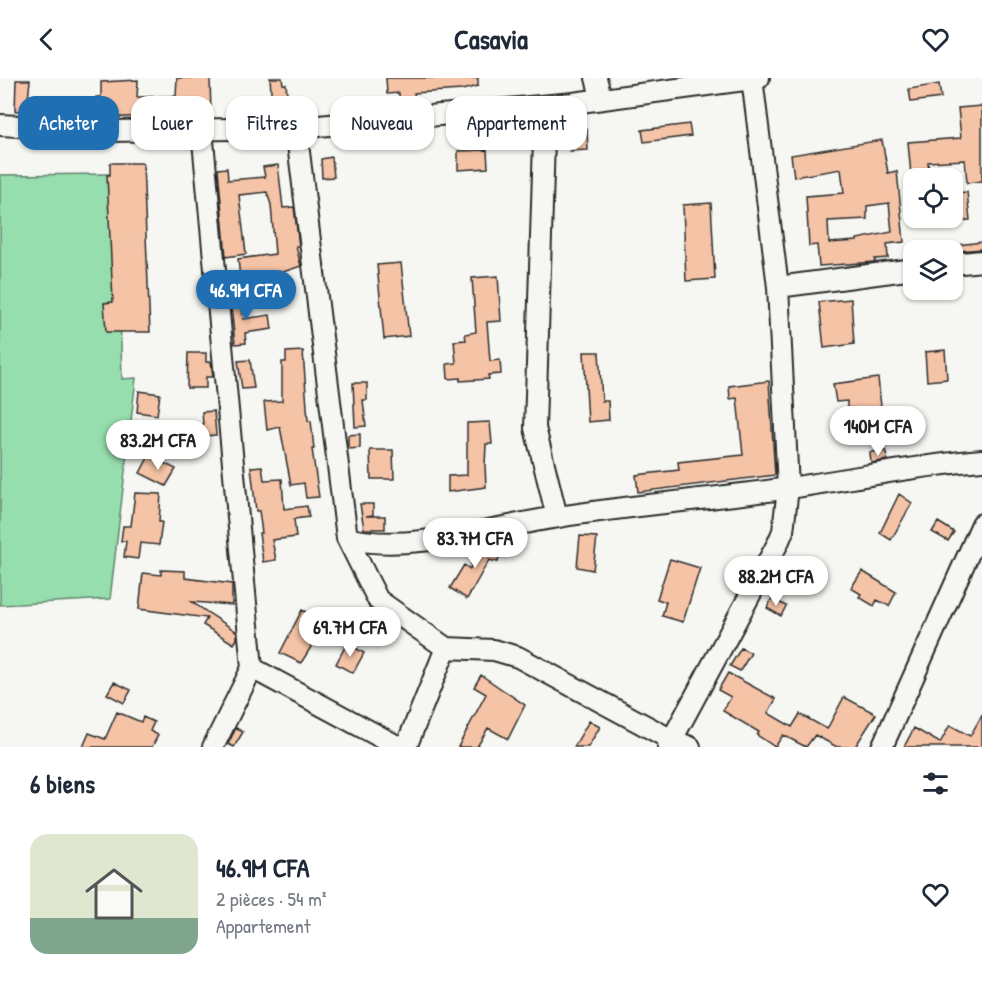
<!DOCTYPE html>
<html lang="fr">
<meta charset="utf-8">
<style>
body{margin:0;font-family:"Patrick Hand",sans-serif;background:#f2f2f3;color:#1f2937;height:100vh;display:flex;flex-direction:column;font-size:22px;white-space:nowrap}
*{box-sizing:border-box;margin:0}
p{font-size:20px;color:#747a83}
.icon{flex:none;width:33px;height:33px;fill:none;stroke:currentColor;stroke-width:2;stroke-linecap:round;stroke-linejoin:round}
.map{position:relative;height:669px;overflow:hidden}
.panel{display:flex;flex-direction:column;background:#fff;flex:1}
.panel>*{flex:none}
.guide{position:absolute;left:18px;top:18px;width:600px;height:54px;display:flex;gap:12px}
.controls{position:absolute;left:903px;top:90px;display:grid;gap:12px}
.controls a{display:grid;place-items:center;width:60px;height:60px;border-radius:12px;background:#fff;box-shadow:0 2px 4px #0004;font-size:30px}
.price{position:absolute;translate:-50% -51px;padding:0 14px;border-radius:21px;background:#fff;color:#222;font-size:20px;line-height:39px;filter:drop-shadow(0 2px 3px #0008)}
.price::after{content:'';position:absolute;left:50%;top:36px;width:18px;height:14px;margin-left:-9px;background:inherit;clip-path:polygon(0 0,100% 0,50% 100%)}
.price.active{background:#1f6fb2;color:#fff}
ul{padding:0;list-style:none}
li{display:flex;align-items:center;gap:18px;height:150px;padding:0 30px}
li+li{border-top:2px solid #e0e1e3}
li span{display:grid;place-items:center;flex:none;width:168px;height:120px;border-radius:18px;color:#555}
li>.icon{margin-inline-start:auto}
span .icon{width:72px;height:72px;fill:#fffc;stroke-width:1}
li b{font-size:26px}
h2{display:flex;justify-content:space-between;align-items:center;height:72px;padding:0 30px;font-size:26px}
.tag{padding:0 21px;border-radius:18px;background:#fff;box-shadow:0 2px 4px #0004;font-size:21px;line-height:54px}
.tag.active{background:#1f6fb2;color:#fff}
header{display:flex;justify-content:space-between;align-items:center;height:78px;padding:0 30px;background:#fff;font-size:27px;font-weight:700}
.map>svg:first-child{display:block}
.green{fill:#96dead;stroke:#60846c;stroke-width:1.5}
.building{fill:#f5c3a6;stroke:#2b2b2b;stroke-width:1.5;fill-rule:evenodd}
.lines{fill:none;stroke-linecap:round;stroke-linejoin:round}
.minor-casing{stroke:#2b2b2b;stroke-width:24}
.minor{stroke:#f6f6f2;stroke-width:20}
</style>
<header><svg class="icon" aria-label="back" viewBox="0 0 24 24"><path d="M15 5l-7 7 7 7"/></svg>Casavia<svg class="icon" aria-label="heart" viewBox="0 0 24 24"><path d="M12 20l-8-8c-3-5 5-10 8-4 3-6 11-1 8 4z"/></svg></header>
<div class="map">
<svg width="982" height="669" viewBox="0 0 982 669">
<rect width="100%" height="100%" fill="#f6f6f2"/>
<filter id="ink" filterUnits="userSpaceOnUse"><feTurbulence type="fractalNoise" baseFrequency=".0167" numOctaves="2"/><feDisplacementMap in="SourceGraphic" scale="12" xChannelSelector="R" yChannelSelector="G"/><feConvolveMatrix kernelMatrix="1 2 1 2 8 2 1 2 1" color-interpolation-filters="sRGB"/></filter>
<g filter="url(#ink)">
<path class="green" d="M116 96 122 301 136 300 110 521 0 527V97Z"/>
<path class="building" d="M177 0H210L211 36 97 40 96 19H101V4L138 2 137 19 176 18Z
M270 0H282L283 6H286L288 26 272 27Z
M386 0H478V8L462 12 414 15 415 21 399 23V15L387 16Z
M16 2H30L27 32 15 33Z
M939 6 941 20 911 24 909 11Z
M982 28V103L967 105 965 82 928 84 929 95 911 97 908 64 961 60 958 30Z
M689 46 691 58 644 64 642 52Z
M587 51 588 72 570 73 569 52Z
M882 62 888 95 897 93 904 164 887 166 888 180 875 181V184L819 188 817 167 809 168 806 118 844 115 841 91 794 99 791 77ZM889 125 892 154 857 161V163L829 165 828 143 867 141V128Z
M487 72 488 90 458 92V73Z
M332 79 334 99 322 100 321 81Z
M110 85H143L150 254H106L104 225 113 224 107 97H110Z
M278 87 283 130 294 129 299 168H296L301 188 280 195 240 200 238 181 275 176 271 127 267 114 239 117 246 176 226 179 218 91 227 90 228 102 265 99 263 89Z
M967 114 970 142 958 144 955 115Z
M711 125 715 201 686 203 683 127Z
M982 164V171L959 173 958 167Z
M401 185 409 258 384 261 377 187Z
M498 198 501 243 487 244 490 283 500 282 501 296 488 297 489 301 460 303V300L448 301 447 286 456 285 454 263 466 262 465 256 476 254 472 200Z
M241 216 243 241 270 237 272 251 245 255 246 265 235 266 230 217Z
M851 221 854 266 824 270 819 224Z
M945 272 947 301 927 303 925 274Z
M303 273 308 343H311L314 371H312L319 419 306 420 304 405 291 407 280 349 267 352 264 324 282 323V284H286V274Z
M584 274H599L602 323H608L609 342 588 344Z
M188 275H206V284H211L213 299H206V310H187Z
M250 282 254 310 242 311 238 283Z
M878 300 883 348 858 351 854 330 847 331V323L836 324 833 306Z
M769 303 775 397 638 414 636 397 679 392 678 384 743 377 737 320 730 321 729 308Z
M353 305H367V322H363L366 348 355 349Z
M139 313 160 316 157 337 137 334Z
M214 333 216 357 204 358 202 334Z
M490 344 492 366H486L485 387 486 409 448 414V398L467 397V345Z
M360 356V370L348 371V357Z
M370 372H393L394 401H371Z
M886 373 887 382 871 385 870 374Z
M149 378 176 391 166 408 140 395Z
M262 388 264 402 282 401 284 431 307 428 309 439 294 441 296 459 272 462 276 482 263 484 259 455H262L259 433H256L251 389Z
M135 415 161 416 159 444H162L159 467 140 465 138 481 124 479 126 463H121L123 448H131Z
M899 416 912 425 891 462 880 455Z
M360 426H373V437L366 438H385V451H364Z
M938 444 954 454 948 463 932 454Z
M580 458 597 459 593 492 577 489Z
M487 465 501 468 498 484 489 482 467 521 450 510 464 487 470 491 476 467Z
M670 481 700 490 683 544 662 538 666 524 657 521Z
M161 492 185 493V500L232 506V527L192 524 237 554V561L234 566 203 547 207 540 139 531 143 495 161 497Z
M862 493 896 514 889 528 877 522 874 528 859 519 861 516 851 510Z
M772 520 786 528 781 538 767 530Z
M302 532 322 542 313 559 316 561 301 585 280 575Z
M347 565 364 575 353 595 336 586Z
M741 570 751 575 740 593 730 588Z
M728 595 776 621 768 635 792 649 800 636 827 651 844 619 876 636 855 669H837L815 657 806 669 783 657 775 669 757 657 759 654 723 633 731 619 718 612Z
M481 597 525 627 508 661 488 650 477 669H458L486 616 474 609Z
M114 604 131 612 124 625 107 616Z
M117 634 141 644 143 639 154 644 150 653 158 657 152 669H83L89 655 105 661Z
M982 637V669H904L914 650 940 665 950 647 970 658Z
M589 643 600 649 588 669H574Z
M236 650 243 654 234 669 228 666Z"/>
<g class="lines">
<defs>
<path id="minor" d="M596 0 601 19
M0 47 111 53 296 50 573 25 759 0
M296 50 347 460C408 476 496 448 558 439 635 427 712 421 789 410 853 401 917 387 982 382
M202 52 252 590 213 669
M952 186 982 183
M778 209 914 191
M557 439 535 350 544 62 555 43 573 25
M347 460 378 522 446 570 494 572 518 579 672 662 690 669
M252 590 399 669
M406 669 446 570
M668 669 778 465 783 453 788 410 778 209 752 0
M882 669 982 446"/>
</defs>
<use href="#minor" class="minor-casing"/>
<use href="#minor" class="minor"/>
</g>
</g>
</svg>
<div class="controls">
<a><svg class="icon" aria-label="locate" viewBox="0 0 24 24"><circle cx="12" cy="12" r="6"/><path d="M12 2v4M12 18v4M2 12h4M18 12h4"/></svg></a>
<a><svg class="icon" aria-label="layers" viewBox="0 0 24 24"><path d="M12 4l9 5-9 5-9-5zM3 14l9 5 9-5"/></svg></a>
</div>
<b class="price active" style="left:246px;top:243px">46.9M CFA</b>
<b class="price" style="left:878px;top:379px">140M CFA</b>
<b class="price" style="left:158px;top:393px">83.2M CFA</b>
<b class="price" style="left:475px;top:491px">83.7M CFA</b>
<b class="price" style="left:776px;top:529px">88.2M CFA</b>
<b class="price" style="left:350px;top:580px">69.7M CFA</b>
<div class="guide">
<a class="tag active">Acheter</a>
<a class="tag">Louer</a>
<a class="tag">Filtres</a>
<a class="tag">Nouveau</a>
<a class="tag">Appartement</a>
</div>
</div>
<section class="panel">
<h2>6 biens<svg class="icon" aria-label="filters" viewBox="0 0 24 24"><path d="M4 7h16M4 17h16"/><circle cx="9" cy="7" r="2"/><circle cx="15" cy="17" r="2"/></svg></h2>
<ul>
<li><span style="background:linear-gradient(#dfe7d0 70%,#7fa58c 0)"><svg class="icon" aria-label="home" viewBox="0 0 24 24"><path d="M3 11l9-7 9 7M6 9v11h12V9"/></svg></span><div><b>46.9M CFA</b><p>2 pièces · 54 m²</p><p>Appartement</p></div><svg class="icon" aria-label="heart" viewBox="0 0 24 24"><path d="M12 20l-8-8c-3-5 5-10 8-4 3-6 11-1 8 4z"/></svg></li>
</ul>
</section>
